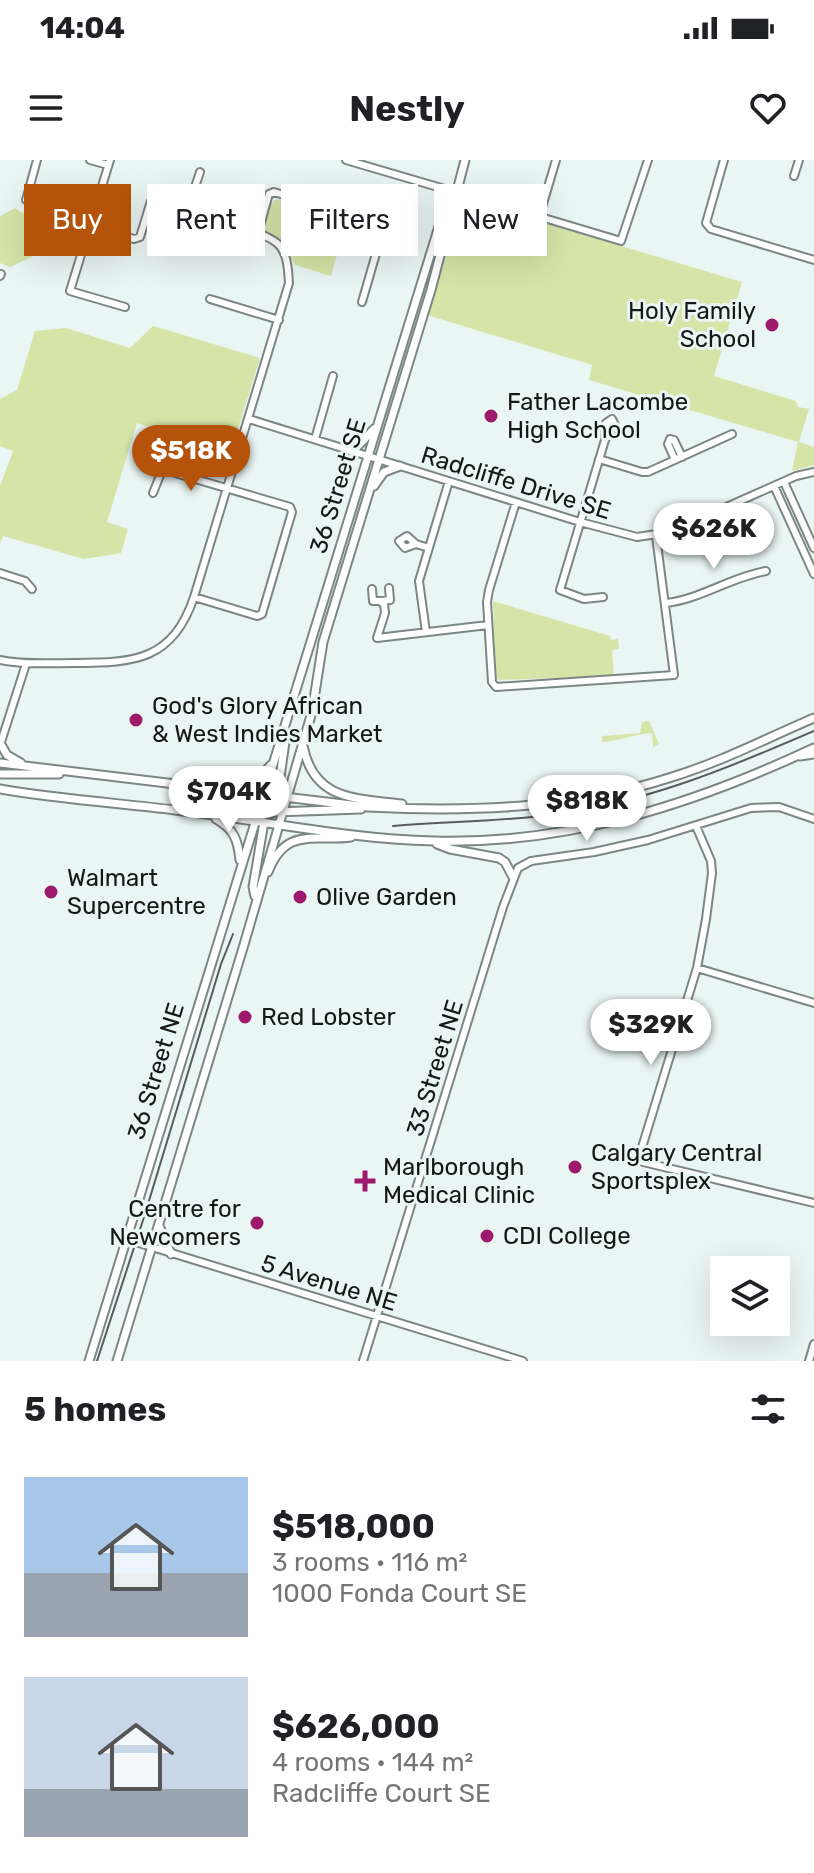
<!DOCTYPE html>
<meta charset="utf-8">
<style>
body{margin:0;font-family:Rubik,sans-serif;background:#f6f6f6;color:#202124;height:100vh;display:flex;flex-direction:column;font-size:30px;white-space:nowrap}
*{box-sizing:border-box;margin:0}
p{font-size:26px;color:#757577}
.icon{flex:none;width:44px;height:44px;fill:none;stroke:currentColor;stroke-width:2;stroke-linecap:round;stroke-linejoin:round}
.map{position:relative;height:1201px;overflow:hidden}
.details{display:flex;flex-direction:column;background:#fff;flex:1}
.details>*{flex:none}
.banner{position:absolute;left:24px;top:24px;width:766px;height:72px;display:flex;gap:16px}
.tools{position:absolute;left:710px;top:1096px;display:grid;gap:16px}
.tools a{display:grid;place-items:center;width:80px;height:80px;border-radius:0px;background:#fff;box-shadow:0 8px 32px #0002;font-size:40px}
.price{position:absolute;translate:-50% -68px;padding:0 18px;border-radius:28px;background:#fff;color:#222;font-size:26px;line-height:52px;filter:drop-shadow(0 2px 4px #0008)}
.price::after{content:'';position:absolute;left:50%;top:48px;width:24px;height:18px;margin-left:-12px;background:inherit;clip-path:polygon(0 0,100% 0,50% 100%)}
.price.on{background:#b45309;color:#fff}
ul{padding:0;list-style:none}
li{display:flex;align-items:center;gap:24px;height:200px;padding:0 24px}
li span{display:grid;place-items:center;flex:none;width:224px;height:160px;border-radius:0px;color:#555}
li>.icon{margin-inline-start:auto}
span .icon{width:96px;height:96px;fill:#fffc;stroke-width:1}
li b{font-size:34px}
h2{display:flex;justify-content:space-between;align-items:center;height:96px;padding:0 24px;font-size:34px}
.pill{padding:0 28px;border-radius:0px;background:#fff;box-shadow:0 8px 32px #0002;font-size:28px;line-height:72px}
.pill.on{background:#b45309;color:#fff}
.status{display:flex;justify-content:space-between;align-items:center;height:56px;padding:0 40px;background:#fff;direction:ltr}
.status svg{height:22px;fill:currentColor}
header{display:flex;justify-content:space-between;align-items:center;height:104px;padding:0 24px;background:#fff;font-size:36px;font-weight:700}
.map>svg:first-child{display:block}
.green{fill:#d5e5a8}
.lines{fill:none;stroke-linecap:round;stroke-linejoin:round}
.minor-casing{stroke:#7c8785;stroke-width:10}
.major-casing{stroke:#7c8785;stroke-width:11}
.minor{stroke:#fff;stroke-width:6}
.major{stroke:#fff;stroke-width:7}
.tram{stroke:#575d5c;stroke-width:2}
.poi-dot{fill:#9d196b;stroke:#eaf6f4;stroke-width:3}
.labels{text-anchor:middle;stroke-width:6;stroke-linejoin:round;paint-order:stroke}
.poi-label{font-size:24px;fill:#141817;stroke:#eaf6f4;text-anchor:start}
.street-label{font-size:24px;fill:#141817;stroke:#eaf6f4}
</style>
<div class="status"><b>14:04</b><svg viewBox="0 0 49 12"><path d="M0 12V9h3v3zM5 12V6h3v6zM10 12V3h3v9zM15 12V0h3v12zM26 1h20v11H26zM47 4h2v5h-2z"/></svg></div>
<header><svg class="icon" aria-label="menu" viewBox="0 0 24 24"><path d="M4 6h16M4 12h16M4 18h16"/></svg>Nestly<svg class="icon" aria-label="heart" viewBox="0 0 24 24"><path d="M12 20l-8-8c-3-5 5-10 8-4 3-6 11-1 8 4z"/></svg></header>
<div class="map">
<svg width="814" height="1201" viewBox="0 0 814 1201">
<rect width="100%" height="100%" fill="#eaf6f4"/>
<path class="green" d="M463 27 495 37 496 45 533 55 538 61 742 122 714 216 796 241 798 247 809 249 799 282 814 287V305L792 311 798 282 589 220 592 205 427 155Z
M277 39 347 60 331 116 295 105 284 86 266 71C263 62 268 44 277 39Z
M15 48 22 53H28L45 79 47 90 10 107 0 103V56Z
M153 166 260 198 231 292 137 263 107 362 128 369 121 393 84 399 3 376 0 384V326L13 291 0 286V239L17 230 35 171 66 168 130 188Z
M493 441 610 476 611 480 618 479 619 489 612 490 614 516 498 520 495 514Z
M649 561 659 584 653 587 652 573C633 574 622 581 602 582V576L640 573 642 562Z"/>
<g class="lines">
<defs>
<path id="minor" d="M90 0 108 5
M110 0 70 131 125 147
M346 0 455 32
M556 0 540 54 544 58 621 81 648 0
M724 0 706 63 711 69 814 100
M794 16 799 0
M26 40 37 0
M187 51 200 12
M258 73 269 34 274 32 384 66 362 142
M0 116 1 114
M210 139 279 160
M249 259 580 362 637 377 670 372 796 316 814 312
M315 279 333 216
M599 299 642 312H648L732 274
M675 300 668 284 670 279 674 280 682 297
M784 322 814 388
M774 326 814 414
M153 333 161 313 165 310 290 347 292 352 262 454 257 456 194 437
M516 342 489 430 487 442 492 522 496 527 674 515 656 376
M416 384 405 388 399 381 407 376 416 384 429 388
M0 413 25 421 32 429
M372 429 373 441H381
M603 437 584 439 560 430 605 280 606 263 612 259 615 265 605 280
M381 441 390 440 389 428
M381 442 384 444 385 453 377 478 488 465
M666 443C701 439 731 417 766 411
M426 472 419 421 449 321
M0 500C25 505 50 503 75 503 135 503 173 500 194 437L289 123C288 110 288 97 280 86 266 69 180 49 155 40L151 41 140 77 134 79 89 66
M0 585 26 504
M696 666 711 701 712 713 706 759 697 808 639 997 643 1002 814 1043
M697 808 814 843
M126 1079 523 1201
M363 1201 503 747 518 708 531 701 594 692 648 680 751 648 779 647 814 659
M809 1201 814 1184"/>
<path id="major" d="M352 292 374 269
M374 326 384 312 400 306
M0 583 7 595 21 603
M303 586C314 641 355 638 402 644
M800 596 814 594
M0 603 368 647C470 652 574 649 672 617 721 602 767 578 814 558
M0 614H59
M231 628 257 620 271 605
M0 629C58 639 117 643 175 650 261 660 347 679 434 681 568 685 694 644 814 588
M277 638 286 575
M194 649 255 646 284 638
M216 659C234 669 238 680 240 700
M256 660 265 654 275 652 361 649
M437 684 450 689 499 698 505 702 513 717
M268 712C286 666 314 682 351 677
M255 736 253 727 264 662
M159 1066 171 1094
M89 1201 440 63 447 41 455 32
M117 1201 243 788 312 552 323 482 431 130 465 0"/>
</defs>
<use href="#minor" class="minor-casing"/>
<use href="#major" class="major-casing"/>
<use href="#minor" class="minor"/>
<use href="#major" class="major"/>
<path class="tram" d="M393 666C450 661 507 662 564 653 652 640 733 606 814 571
M97 1201 145 1054 221 804 233 774"/>
</g>
<g class="poi-dot">
<circle cx="772" cy="165" r="8"/>
<circle cx="491" cy="256" r="8"/>
<circle cx="136" cy="560" r="8"/>
<circle cx="51" cy="732" r="8"/>
<circle cx="300" cy="737" r="8"/>
<circle cx="245" cy="857" r="8"/>
<circle cx="575" cy="1007" r="8"/>
<path d="M361 1009h8v8h8v8h-8v8h-8v-8h-8v-8h8z"/>
<circle cx="257" cy="1063" r="8"/>
<circle cx="487" cy="1076" r="8"/>
</g>
<g class="labels">
<g class="poi-label">
<text x="756" y="159" text-anchor="end">Holy Family<tspan x="756" dy="28">School</tspan></text>
<text x="507" y="250">Father Lacombe<tspan x="507" dy="28">High School</tspan></text>
<text x="152" y="554">God's Glory African<tspan x="152" dy="28">&amp; West Indies Market</tspan></text>
<text x="67" y="726">Walmart<tspan x="67" dy="28">Supercentre</tspan></text>
<text x="316" y="745">Olive Garden</text>
<text x="261" y="865">Red Lobster</text>
<text x="591" y="1001">Calgary Central<tspan x="591" dy="28">Sportsplex</tspan></text>
<text x="383" y="1015">Marlborough<tspan x="383" dy="28">Medical Clinic</tspan></text>
<text x="241" y="1057" text-anchor="end">Centre for<tspan x="241" dy="28">Newcomers</tspan></text>
<text x="503" y="1084">CDI College</text>
</g>
<g class="street-label">
<text transform="translate(516 323) rotate(17)" y="8">Radcliffe Drive SE</text>
<text transform="translate(338 326) rotate(-73)" y="8">36 Street SE</text>
<text transform="translate(435 908) rotate(-73)" y="8">33 Street NE</text>
<text transform="translate(156 911) rotate(-73)" y="8">36 Street NE</text>
<text transform="translate(329 1123) rotate(17)" y="8">5 Avenue NE</text>
</g>
</g>
</svg>
<div class="tools">
<a><svg class="icon" aria-label="layers" viewBox="0 0 24 24"><path d="M12 4l9 5-9 5-9-5zM3 14l9 5 9-5"/></svg></a>
</div>
<b class="price on" style="left:191px;top:333px">$518K</b>
<b class="price" style="left:714px;top:411px">$626K</b>
<b class="price" style="left:229px;top:674px">$704K</b>
<b class="price" style="left:587px;top:683px">$818K</b>
<b class="price" style="left:651px;top:907px">$329K</b>
<div class="banner">
<a class="pill on">Buy</a>
<a class="pill">Rent</a>
<a class="pill">Filters</a>
<a class="pill">New</a>
</div>
</div>
<section class="details">
<h2>5 homes<svg class="icon" aria-label="filters" viewBox="0 0 24 24"><path d="M4 7h16M4 17h16"/><circle cx="9" cy="7" r="2"/><circle cx="15" cy="17" r="2"/></svg></h2>
<ul>
<li><span style="background:linear-gradient(#a9c7e8 60%,#9aa5b1 0)"><svg class="icon" aria-label="home" viewBox="0 0 24 24"><path d="M3 11l9-7 9 7M6 9v11h12V9"/></svg></span><div><b>$518,000</b><p>3 rooms · 116 m²</p><p>1000 Fonda Court SE</p></div></li>
<li><span style="background:linear-gradient(#c9d6e8 70%,#9aa5b1 0)"><svg class="icon" aria-label="home" viewBox="0 0 24 24"><path d="M3 11l9-7 9 7M6 9v11h12V9"/></svg></span><div><b>$626,000</b><p>4 rooms · 144 m²</p><p>Radcliffe Court SE</p></div></li>
</ul>
</section>
